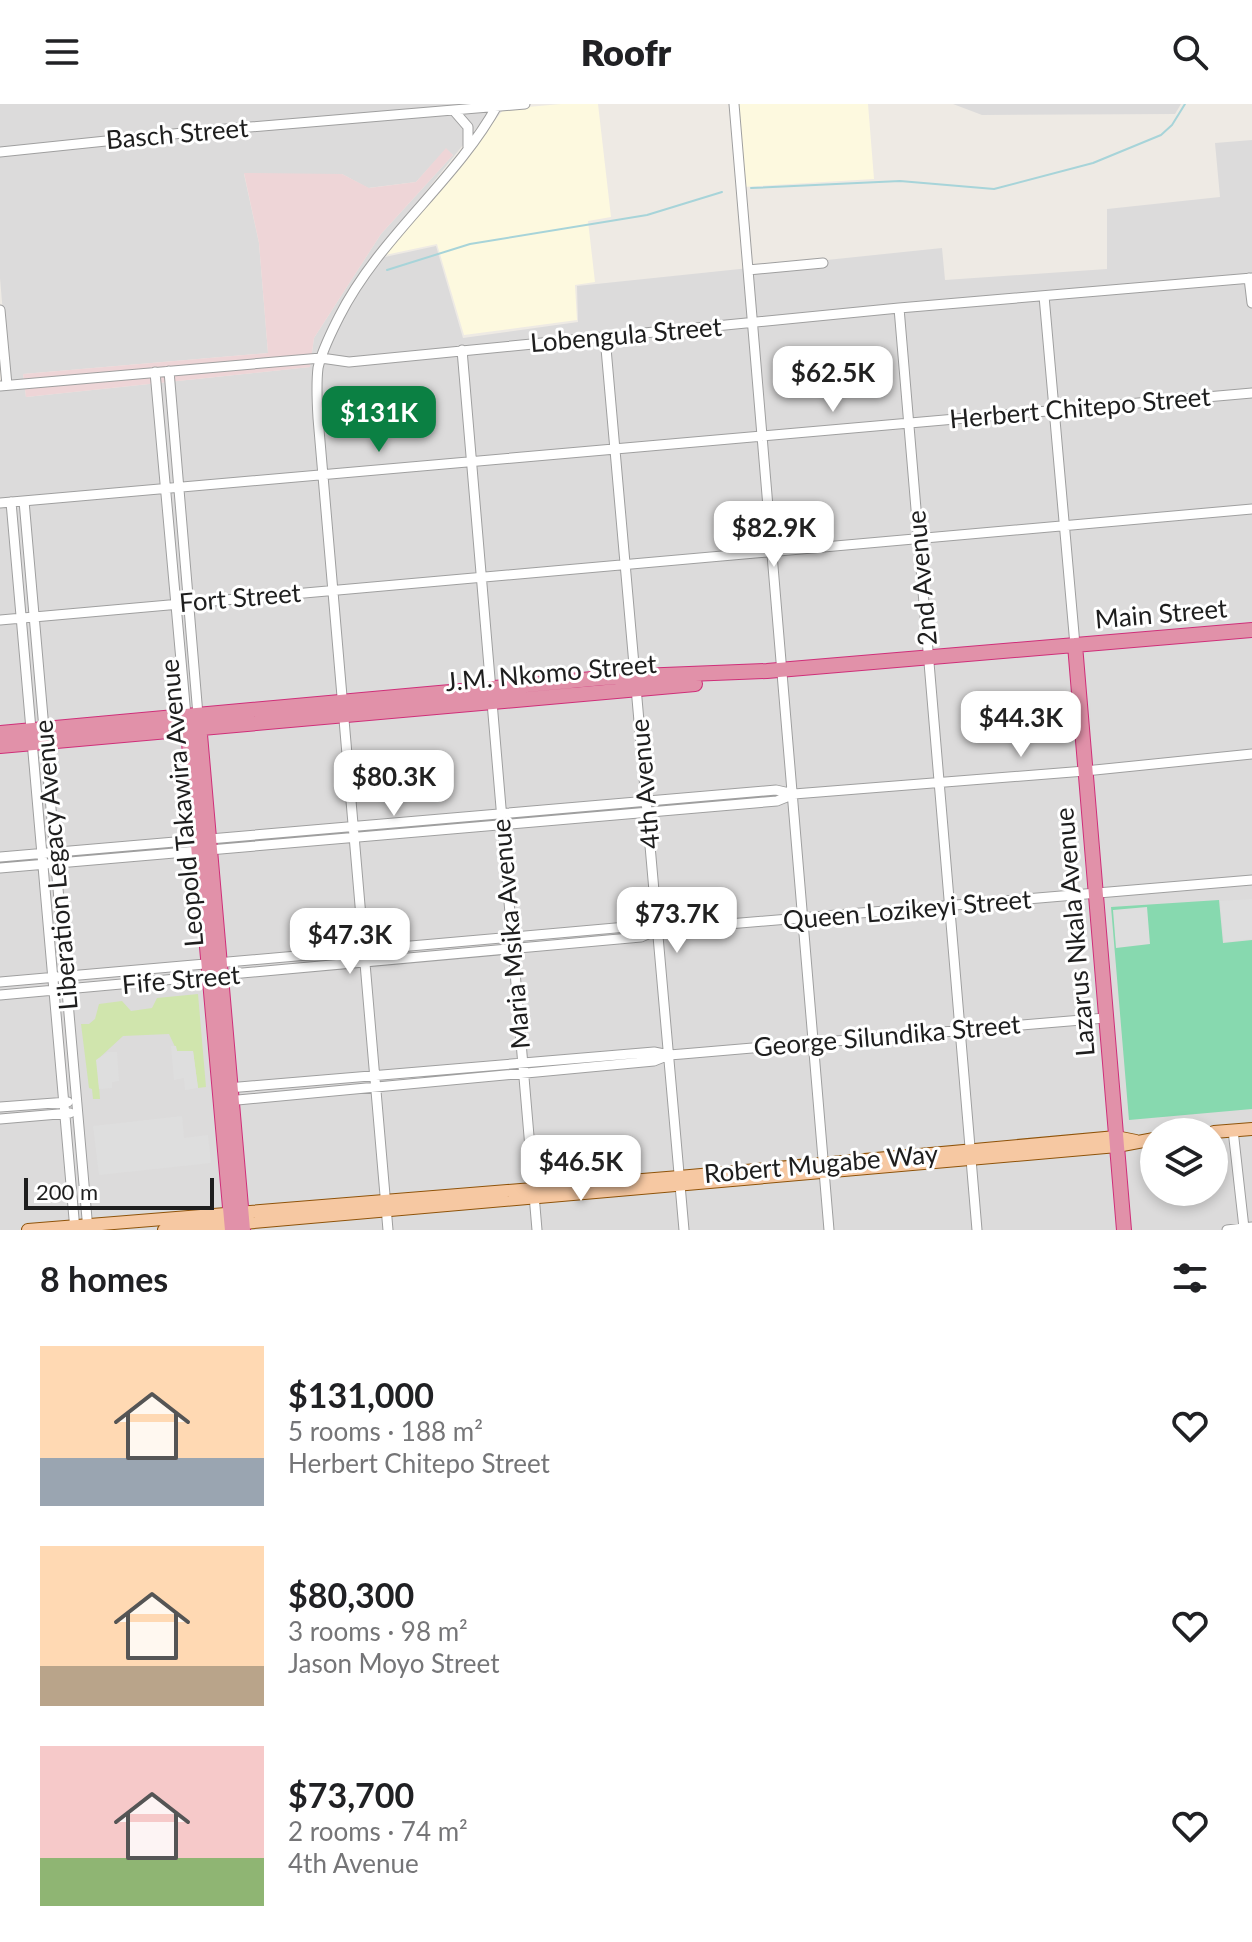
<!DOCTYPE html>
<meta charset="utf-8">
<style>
body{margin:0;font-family:Lato,sans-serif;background:#f6f6f6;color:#202124;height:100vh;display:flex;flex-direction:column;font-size:30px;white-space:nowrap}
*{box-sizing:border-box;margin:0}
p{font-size:26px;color:#757577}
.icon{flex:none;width:44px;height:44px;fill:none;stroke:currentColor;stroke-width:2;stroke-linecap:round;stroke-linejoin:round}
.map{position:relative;height:1126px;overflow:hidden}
.drawer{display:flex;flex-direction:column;background:#fff;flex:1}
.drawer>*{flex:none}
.controls{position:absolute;left:1140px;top:1014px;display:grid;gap:16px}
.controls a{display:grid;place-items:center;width:88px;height:88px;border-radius:50%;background:#fff;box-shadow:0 4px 12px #0003;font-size:40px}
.scale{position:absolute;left:24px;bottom:20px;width:190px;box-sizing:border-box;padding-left:8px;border:4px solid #1e1e1e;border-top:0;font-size:22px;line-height:28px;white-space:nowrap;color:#1e1e1e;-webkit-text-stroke:6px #fff;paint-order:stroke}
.price{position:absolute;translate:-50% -68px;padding:0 18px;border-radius:16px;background:#fff;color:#222;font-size:26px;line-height:52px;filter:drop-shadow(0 2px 4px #0008)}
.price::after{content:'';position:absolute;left:50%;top:48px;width:24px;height:18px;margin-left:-12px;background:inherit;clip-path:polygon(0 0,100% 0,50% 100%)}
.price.current{background:#0b8043;color:#fff}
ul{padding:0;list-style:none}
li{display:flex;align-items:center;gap:24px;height:200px;padding:0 40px}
li span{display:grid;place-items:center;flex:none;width:224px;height:160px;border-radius:0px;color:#555}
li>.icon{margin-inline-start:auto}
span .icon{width:96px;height:96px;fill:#fffc;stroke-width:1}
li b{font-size:34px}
h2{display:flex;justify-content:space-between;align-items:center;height:96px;padding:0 40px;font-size:34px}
header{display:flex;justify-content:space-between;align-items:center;height:104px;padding:0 40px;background:#fff;font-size:36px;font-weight:800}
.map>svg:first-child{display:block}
.residential{fill:#dcdbdb;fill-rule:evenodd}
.commercial{fill:#eed5d7}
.education{fill:#fdf9df}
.grass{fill:#d0e5ad}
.pitch{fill:#87d9af}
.parking{fill:#dedede}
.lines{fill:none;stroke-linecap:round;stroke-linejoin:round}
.stream{stroke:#a7d4d9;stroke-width:2}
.minor-casing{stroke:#9f9f9f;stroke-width:11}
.major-casing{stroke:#8f5309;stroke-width:14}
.highway-casing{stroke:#cf2f79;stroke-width:16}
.minor{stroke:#fff;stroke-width:9}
.major{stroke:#f6c8a2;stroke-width:12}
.highway{stroke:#e191a9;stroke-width:14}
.labels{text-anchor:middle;stroke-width:6;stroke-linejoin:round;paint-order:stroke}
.street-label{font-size:26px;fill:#1e1e1e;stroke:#fff}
</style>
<header><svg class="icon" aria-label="menu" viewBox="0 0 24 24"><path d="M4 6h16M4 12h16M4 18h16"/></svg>Roofr<svg class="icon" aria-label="search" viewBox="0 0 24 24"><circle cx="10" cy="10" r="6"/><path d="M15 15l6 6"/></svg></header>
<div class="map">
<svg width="1252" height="1126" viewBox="0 0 1252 1126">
<rect width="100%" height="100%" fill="#eeeae4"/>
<path class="residential" d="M0 0H499L495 1 371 156 436 142 463 234 578 218 577 182 942 144 945 176 1107 165V105L1220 93 1215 39 1252 36V1126H0V283L9 281 0 174ZM446 45 453 51 381 130 314 234 310 263 26 293 23 270 268 249 259 139 244 70H342L368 84 416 78ZM1154 1028H1214V1088H1154Z
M953 0H1181L1175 10 982 11Z"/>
<path class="commercial" d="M446 44 453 51 381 130 314 234 310 263 26 293 23 270 268 249 259 139 244 69 342 70 369 84 416 78Z"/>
<path class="education" d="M561 0H598L611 113 588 117 595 178 575 181 577 216 464 231 437 140 385 151 504 5Z
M737 0H868L874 75 743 83Z"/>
<path class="grass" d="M198 890 206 983 198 984 193 947H177L169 930 123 932 97 956 100 995H93L92 985 89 984 81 920H89L95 915 99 900 122 897 131 907 152 904 157 894Z"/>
<path class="pitch" d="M1219 796 1223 839 1252 836V1005L1129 1016 1111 803Z"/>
<path class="parking" d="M1252 795V835L1224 838 1220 797Z
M1147 803 1150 840 1116 844 1113 806Z
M171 942H176L177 947H193L198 984 185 986 184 974 174 976Z
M108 948H117L119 977 112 978V984L99 985 96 956Z
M182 1012 184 1034 208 1031 211 1059 99 1071 93 1022Z"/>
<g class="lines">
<path class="stream" d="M751 84 900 77 994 85 1093 59 1161 31 1172 21 1185 0
M387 166 470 140 647 111 722 88"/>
<defs>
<path id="minor" d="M734 0 829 1126
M455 8 468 23V43
M0 48 202 27 525 0
M748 166 823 159
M1249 174 1252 199
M1044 192 1075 541
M899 204 977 1126
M0 206 7 281
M605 233 684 1126
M462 246 537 1126
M169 267 198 611
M155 268 186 612
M0 282 321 254 349 258 899 204 1252 174
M24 397 88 1126
M11 398 75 1126
M0 399 1252 289
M0 516 1252 405
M0 753 776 686 794 690
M0 764 777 697 794 690 1085 667 1252 650
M0 878 638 822 658 826 1252 776
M0 891 641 833 655 827
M228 984 654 948 669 951 682 950 1105 914
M227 997 654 957 669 951
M0 1003 68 998
M0 1015 70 1009
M1233 1026 1244 1124
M388 1126 318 314C317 297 316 281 318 264 322 246 331 229 339 213 380 132 456 77 498 0
M1227 1126 1252 1123"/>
<path id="major" d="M1214 1028 1252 1025
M28 1126 679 1073 1116 1033 1136 1037
M164 1126 1117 1042 1154 1035"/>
<path id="highway" d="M1075 541 1124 1126
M187 616 232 1126
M199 619 243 1126
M0 629 614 573 767 567 1252 526
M0 642 695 580"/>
</defs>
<use href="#minor" class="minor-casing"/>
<use href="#major" class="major-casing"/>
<use href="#highway" class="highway-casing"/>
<use href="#minor" class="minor"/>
<use href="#major" class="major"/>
<use href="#highway" class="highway"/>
</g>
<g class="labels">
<g class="street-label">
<text transform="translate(177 30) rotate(-5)" y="9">Basch Street</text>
<text transform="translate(626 231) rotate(-5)" y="9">Lobengula Street</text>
<text transform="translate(1080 304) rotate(-5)" y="9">Herbert Chitepo Street</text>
<text transform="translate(922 474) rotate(-95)" y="9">2nd Avenue</text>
<text transform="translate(240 494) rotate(-5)" y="9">Fort Street</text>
<text transform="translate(1161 510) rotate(-5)" y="9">Main Street</text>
<text transform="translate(551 569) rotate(-5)" y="9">J.M. Nkomo Street</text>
<text transform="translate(645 680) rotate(-95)" y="9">4th Avenue</text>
<text transform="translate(182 699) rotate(-95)" y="9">Leopold Takawira Avenue</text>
<text transform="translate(56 761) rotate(-95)" y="9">Liberation Legacy Avenue</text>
<text transform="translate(907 806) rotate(-5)" y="9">Queen Lozikeyi Street</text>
<text transform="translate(1075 828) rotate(-95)" y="9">Lazarus Nkala Avenue</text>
<text transform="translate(511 830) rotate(-95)" y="9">Maria Msika Avenue</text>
<text transform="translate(181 876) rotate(-5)" y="9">Fife Street</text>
<text transform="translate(887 932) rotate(-5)" y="9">George Silundika Street</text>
<text transform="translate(821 1060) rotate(-5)" y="9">Robert Mugabe Way</text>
</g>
</g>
</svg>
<div class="controls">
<a><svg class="icon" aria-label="layers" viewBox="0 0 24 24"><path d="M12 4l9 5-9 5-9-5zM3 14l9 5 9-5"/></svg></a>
</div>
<div class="scale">200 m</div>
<b class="price" style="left:833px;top:310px">$62.5K</b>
<b class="price current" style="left:379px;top:350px">$131K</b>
<b class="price" style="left:774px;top:465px">$82.9K</b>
<b class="price" style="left:1021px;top:655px">$44.3K</b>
<b class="price" style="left:394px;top:714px">$80.3K</b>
<b class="price" style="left:677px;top:851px">$73.7K</b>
<b class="price" style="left:350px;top:872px">$47.3K</b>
<b class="price" style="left:581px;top:1099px">$46.5K</b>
</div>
<section class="drawer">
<h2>8 homes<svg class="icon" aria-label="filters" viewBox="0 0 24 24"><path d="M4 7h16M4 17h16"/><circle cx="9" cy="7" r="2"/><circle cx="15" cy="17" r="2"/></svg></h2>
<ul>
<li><span style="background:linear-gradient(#ffd9b3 70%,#9aa5b1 0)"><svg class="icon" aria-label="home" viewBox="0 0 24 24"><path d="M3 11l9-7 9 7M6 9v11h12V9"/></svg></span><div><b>$131,000</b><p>5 rooms · 188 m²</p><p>Herbert Chitepo Street</p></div><svg class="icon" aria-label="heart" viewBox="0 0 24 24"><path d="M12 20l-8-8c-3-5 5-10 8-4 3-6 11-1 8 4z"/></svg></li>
<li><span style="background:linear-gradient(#ffd9b3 75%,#b9a48a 0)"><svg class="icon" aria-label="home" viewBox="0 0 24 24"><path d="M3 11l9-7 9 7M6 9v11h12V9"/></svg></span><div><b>$80,300</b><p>3 rooms · 98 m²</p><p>Jason Moyo Street</p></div><svg class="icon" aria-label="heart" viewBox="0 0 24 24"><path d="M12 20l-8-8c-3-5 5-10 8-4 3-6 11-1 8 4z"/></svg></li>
<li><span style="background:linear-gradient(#f6c9c9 70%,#8fb573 0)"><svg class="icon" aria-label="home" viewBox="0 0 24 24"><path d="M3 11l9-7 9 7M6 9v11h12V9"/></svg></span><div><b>$73,700</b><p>2 rooms · 74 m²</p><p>4th Avenue</p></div><svg class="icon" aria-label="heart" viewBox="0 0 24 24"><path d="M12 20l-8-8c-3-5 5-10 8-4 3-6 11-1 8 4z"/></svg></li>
</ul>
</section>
